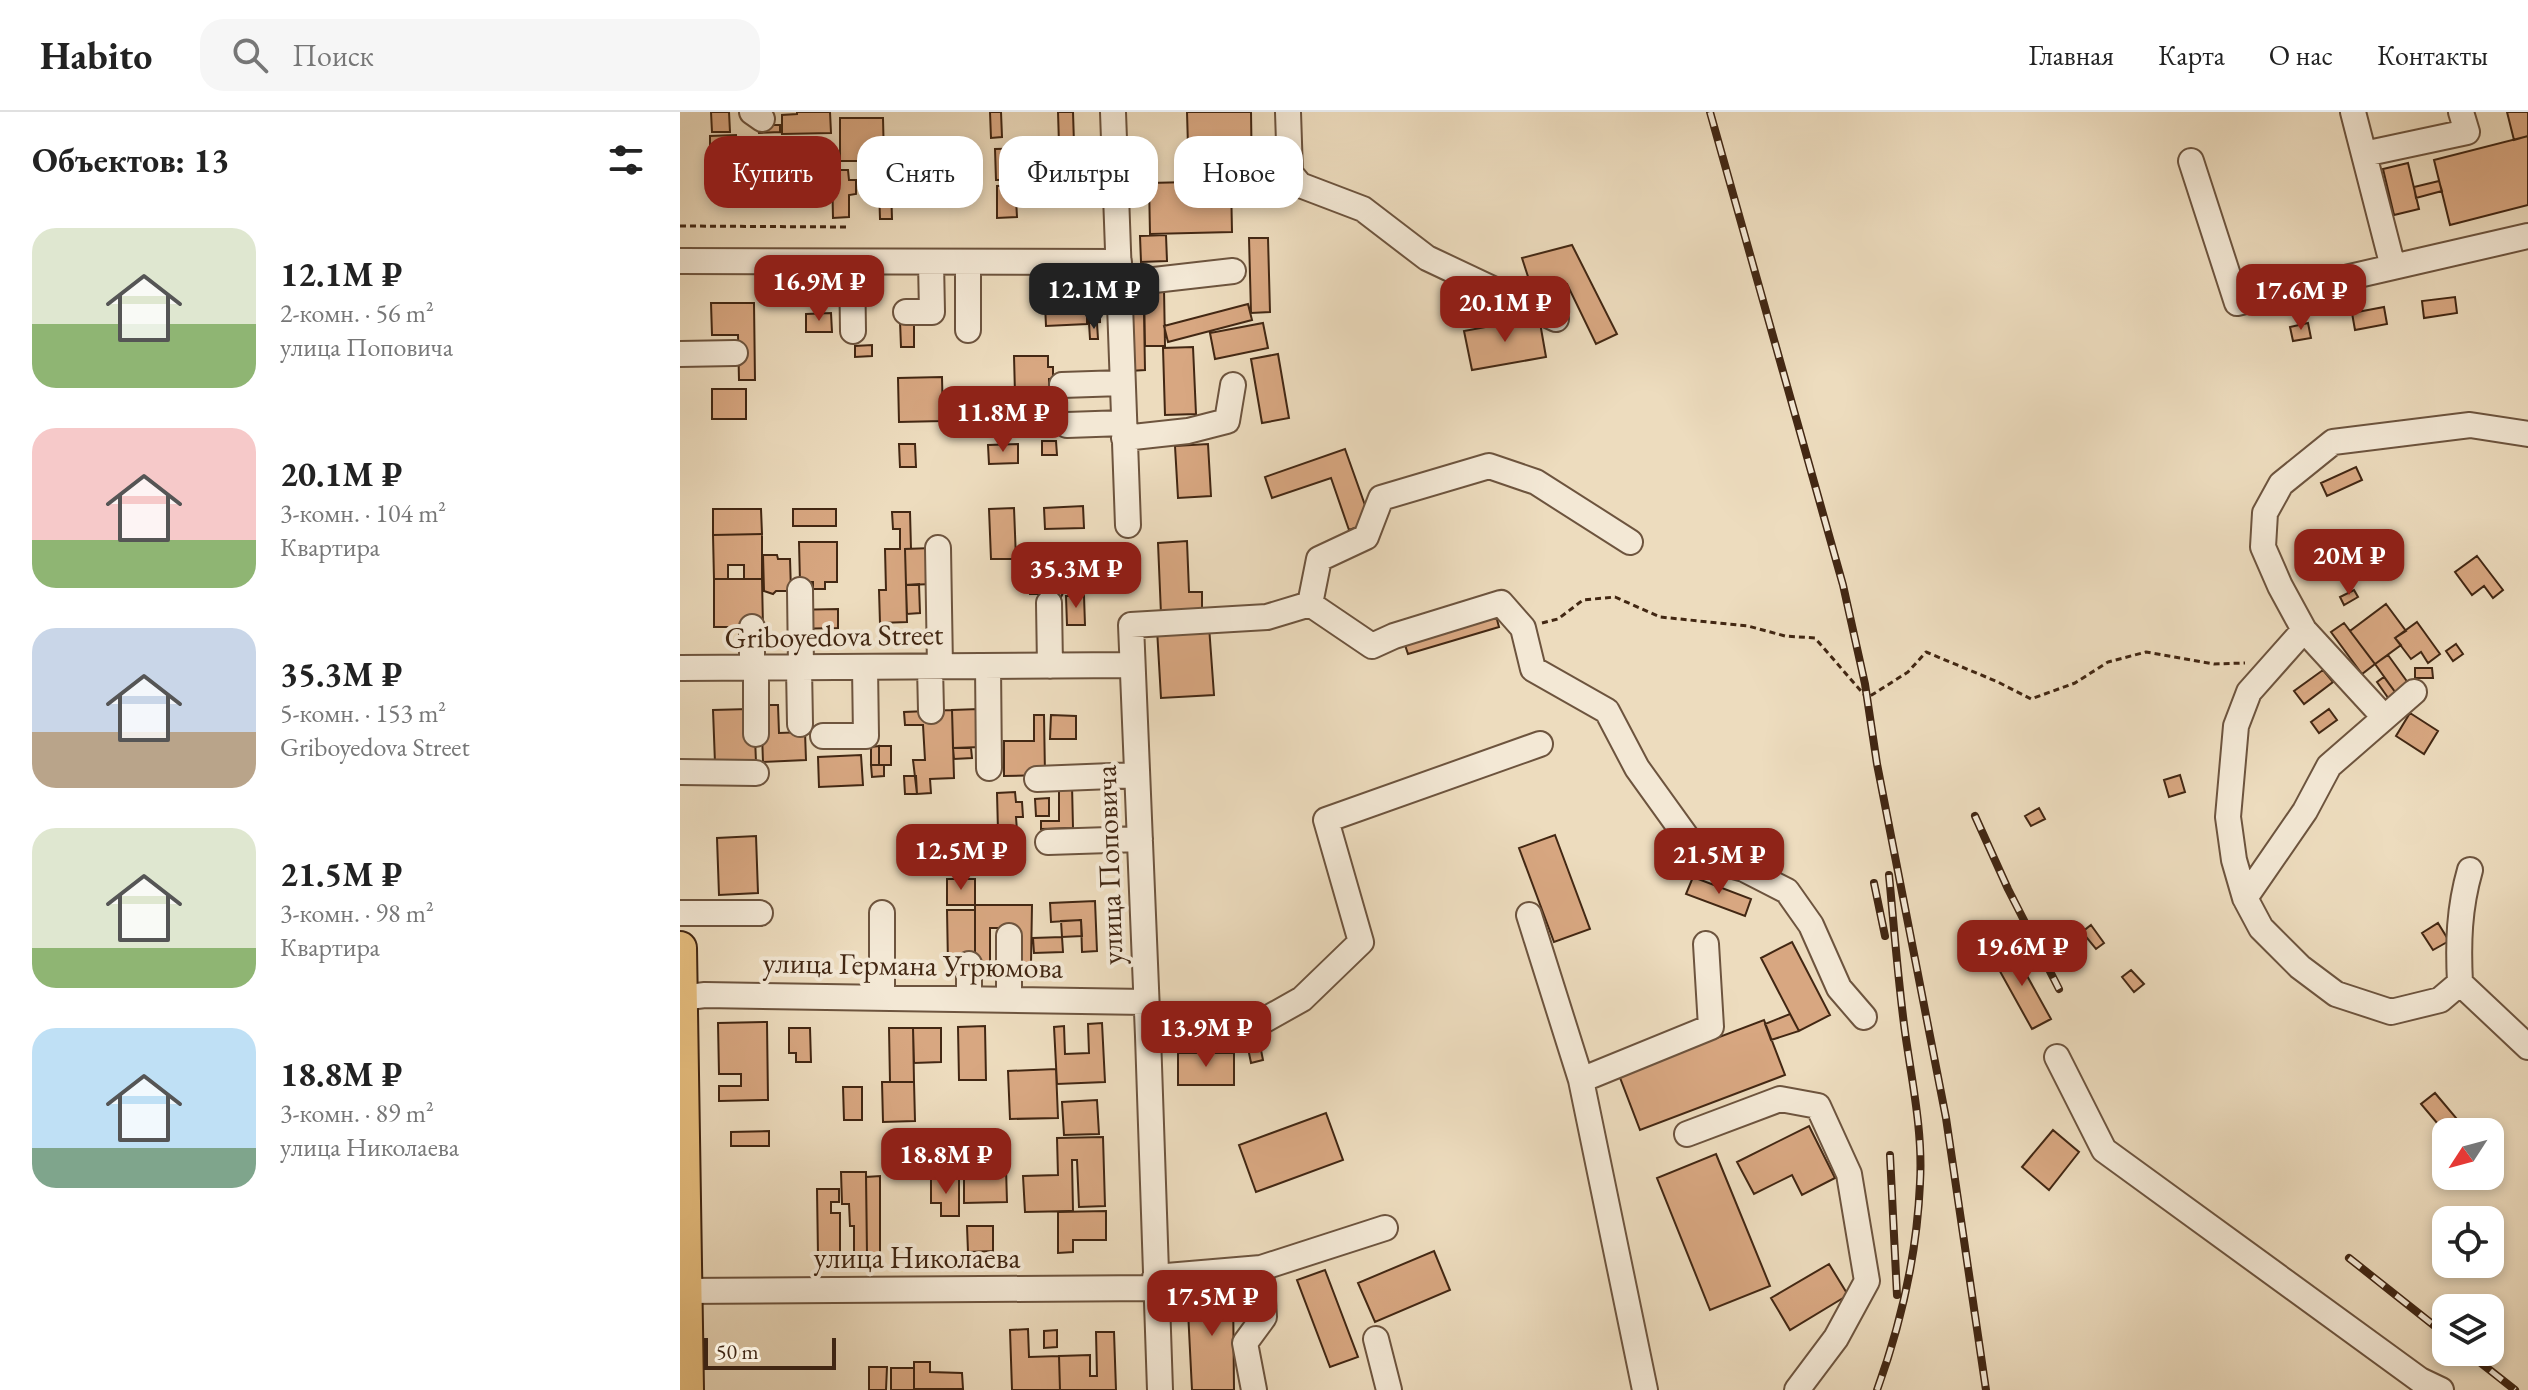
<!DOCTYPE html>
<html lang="ru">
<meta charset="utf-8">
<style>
body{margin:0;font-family:"EB Garamond",serif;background:#f6f6f6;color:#222;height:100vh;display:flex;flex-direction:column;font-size:30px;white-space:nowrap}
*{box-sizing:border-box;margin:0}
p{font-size:26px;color:#767676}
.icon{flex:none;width:44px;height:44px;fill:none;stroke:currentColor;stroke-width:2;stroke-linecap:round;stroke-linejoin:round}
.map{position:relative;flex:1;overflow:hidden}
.sheet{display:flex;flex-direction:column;background:#fff;width:680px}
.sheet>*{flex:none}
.hud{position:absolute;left:24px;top:24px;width:760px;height:72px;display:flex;gap:16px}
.needle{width:52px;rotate:234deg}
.buttons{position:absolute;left:1752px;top:1006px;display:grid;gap:16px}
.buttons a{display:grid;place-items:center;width:72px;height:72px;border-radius:16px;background:#fff;box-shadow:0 4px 12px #0003;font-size:40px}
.scale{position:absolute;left:24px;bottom:20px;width:132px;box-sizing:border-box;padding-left:8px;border:4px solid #422713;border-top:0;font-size:22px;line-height:28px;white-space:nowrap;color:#422713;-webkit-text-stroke:6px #f3e8d5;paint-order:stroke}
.price{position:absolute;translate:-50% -68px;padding:0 18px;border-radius:16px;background:#8f2418;color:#fff;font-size:26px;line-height:52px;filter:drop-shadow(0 2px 4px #0008)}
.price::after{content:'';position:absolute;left:50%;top:48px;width:24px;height:18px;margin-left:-12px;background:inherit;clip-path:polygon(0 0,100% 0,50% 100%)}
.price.active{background:#222;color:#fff}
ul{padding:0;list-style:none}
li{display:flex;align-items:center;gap:24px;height:200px;padding:0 32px}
li span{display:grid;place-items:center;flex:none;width:224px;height:160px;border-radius:24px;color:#555}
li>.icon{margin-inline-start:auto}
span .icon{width:96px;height:96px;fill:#fffc;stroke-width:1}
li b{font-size:34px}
h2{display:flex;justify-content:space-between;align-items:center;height:96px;padding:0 32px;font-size:34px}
.pill{padding:0 28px;border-radius:24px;background:#fff;box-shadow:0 4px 12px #0003;font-size:28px;line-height:72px}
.pill.active{background:#8f2418;color:#fff}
header{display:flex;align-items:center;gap:48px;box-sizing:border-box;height:112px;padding:0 40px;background:#fff;border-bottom:2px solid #e0e0e0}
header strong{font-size:38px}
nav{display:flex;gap:44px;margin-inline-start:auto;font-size:28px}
.search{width:560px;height:72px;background:#f6f6f6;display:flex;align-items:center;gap:20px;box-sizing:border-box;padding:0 28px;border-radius:24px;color:#767676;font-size:30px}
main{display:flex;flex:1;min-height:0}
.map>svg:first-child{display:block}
.building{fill:#d8a781;stroke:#422713;stroke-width:2}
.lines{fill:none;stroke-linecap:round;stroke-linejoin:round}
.minor-casing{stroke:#6d543e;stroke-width:28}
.major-casing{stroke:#422713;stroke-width:36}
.path{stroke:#422713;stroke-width:3;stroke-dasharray:6 4;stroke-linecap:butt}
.minor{stroke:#f3e8d5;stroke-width:24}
.major{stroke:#e6be7f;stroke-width:32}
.rail-casing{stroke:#422713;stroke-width:8}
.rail{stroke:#f3e8d5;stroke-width:5;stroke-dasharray:15;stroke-linecap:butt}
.labels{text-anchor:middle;stroke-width:8;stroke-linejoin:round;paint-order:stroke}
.street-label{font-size:30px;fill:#422713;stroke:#f3e8d5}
</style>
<header>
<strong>Habito</strong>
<div class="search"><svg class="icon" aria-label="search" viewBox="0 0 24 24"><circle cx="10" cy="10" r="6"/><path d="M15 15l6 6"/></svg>Поиск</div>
<nav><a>Главная</a><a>Карта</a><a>О нас</a><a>Контакты</a></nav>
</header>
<main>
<section class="sheet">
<h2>Объектов: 13<svg class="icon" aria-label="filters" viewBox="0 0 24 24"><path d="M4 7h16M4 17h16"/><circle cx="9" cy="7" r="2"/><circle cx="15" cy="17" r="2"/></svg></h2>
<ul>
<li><span style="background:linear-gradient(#dfe7d0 60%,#8fb573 0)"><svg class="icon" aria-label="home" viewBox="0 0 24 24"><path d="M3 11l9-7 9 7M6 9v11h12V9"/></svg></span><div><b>12.1M ₽</b><p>2-комн. · 56 m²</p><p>улица Поповича</p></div></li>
<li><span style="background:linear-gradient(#f6c9c9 70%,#8fb573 0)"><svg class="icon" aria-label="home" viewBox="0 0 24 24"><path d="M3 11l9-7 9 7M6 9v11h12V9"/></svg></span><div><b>20.1M ₽</b><p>3-комн. · 104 m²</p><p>Квартира</p></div></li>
<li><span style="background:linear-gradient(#c9d6e8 65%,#b9a48a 0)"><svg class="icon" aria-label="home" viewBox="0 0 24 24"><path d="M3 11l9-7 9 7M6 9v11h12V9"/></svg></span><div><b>35.3M ₽</b><p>5-комн. · 153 m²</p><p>Griboyedova Street</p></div></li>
<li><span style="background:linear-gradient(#dfe7d0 75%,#8fb573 0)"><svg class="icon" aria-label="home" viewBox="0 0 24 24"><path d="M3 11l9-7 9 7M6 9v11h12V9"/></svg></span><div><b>21.5M ₽</b><p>3-комн. · 98 m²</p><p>Квартира</p></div></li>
<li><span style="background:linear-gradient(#bfe0f5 75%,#7fa58c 0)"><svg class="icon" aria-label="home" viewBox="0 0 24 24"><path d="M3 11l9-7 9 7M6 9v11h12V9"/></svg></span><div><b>18.8M ₽</b><p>3-комн. · 89 m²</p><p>улица Николаева</p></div></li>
</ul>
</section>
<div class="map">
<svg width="1848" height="1278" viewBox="0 0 1848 1278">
<rect width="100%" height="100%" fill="#eddcbe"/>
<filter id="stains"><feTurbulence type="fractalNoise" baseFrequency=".0025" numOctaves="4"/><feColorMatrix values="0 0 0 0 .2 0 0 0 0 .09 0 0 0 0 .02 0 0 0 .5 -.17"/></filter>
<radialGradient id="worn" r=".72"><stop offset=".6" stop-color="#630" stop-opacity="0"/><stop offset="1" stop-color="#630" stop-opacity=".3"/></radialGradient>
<path class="building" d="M31 0H49L50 20H32Z
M117 0H150L151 21 102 22V3L117 2Z
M310 0H321L322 25 311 26Z
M378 0H393L394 32H379Z
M507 0H571L572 68 509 69Z
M1827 0H1848V24L1834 28Z
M160 6H203L204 49H160Z
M78 13H100V20L79 21Z
M56 23 57 37H30V24Z
M1848 24V93L1770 113 1754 48Z
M212 30H226L227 78H213Z
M392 34 393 66 316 68 315 37 353 36 354 58 381 57 380 35Z
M33 47H61V64H33Z
M1728 51 1739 97 1714 103 1703 57Z
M152 58H168L169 68H176V82L169 83V105L153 106Z
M551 69 552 120 470 122 469 71Z
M1759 69 1762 79 1736 86 1734 75Z
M347 73V86H336L337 105 317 106V74Z
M199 75H211L212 107H200Z
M486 123 487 149 461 150 460 124Z
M569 126H588L590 200 571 201Z
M892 133 937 222 916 232 887 172 852 177 842 146Z
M464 177H484L485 234H465Z
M1775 185 1777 201 1744 206 1742 189Z
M407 190V212L366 214 365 192Z
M31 191H74L75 268H59L58 223H32Z
M568 192 572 208 488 230 484 214Z
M1704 195 1707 212 1675 218 1672 201Z
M420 198V210L409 211V199Z
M151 201 152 220H126V202Z
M449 201H464L465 258 450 259Z
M859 205 866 245 792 258 784 219Z
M234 208V235H221L220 209Z
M409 211H417L418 227H410Z
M583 211 588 236 535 247 530 221Z
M1628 211 1631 226 1613 229 1610 215Z
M192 233V244L175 245V234Z
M513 235 516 302 485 303 483 236Z
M598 242 609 306 582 311 571 247Z
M334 244H368V255H373V267H369V281L335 282Z
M262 265 263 309 219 310 218 266Z
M32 277H66V307H32Z
M362 329H376L377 343H362Z
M219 332H235L236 355H220Z
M338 332V351L309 352 308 333Z
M528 332 531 384 498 386 495 334Z
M665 337 691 410 669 418 651 366 592 386 585 365Z
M1676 355 1682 368 1647 384 1641 371Z
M403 394 404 416 365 417 364 396Z
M334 396 336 447H311L309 397Z
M33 397H81L82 422 33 423Z
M113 397H156V414H113Z
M212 400H230L231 437H225L227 510 200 511 199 478H206L205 437H220V417H213Z
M82 422V467H64V453H48V467H34L33 423Z
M507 429 509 480H522V500L481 502 478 431Z
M119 430H157V470H145V477H133V470H120Z
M397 432 398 481H383L380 487H370L366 482H350L348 433Z
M252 436 253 472 226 473 225 437Z
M83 443H97L98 447H110L111 479H96L93 482 84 479Z
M1797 444 1823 478 1813 486 1804 474 1792 483 1775 460Z
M34 467H82L83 515H34Z
M239 472 240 501 227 502 226 473Z
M1674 478 1678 485 1664 493 1660 485Z
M386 484H404L405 513H387Z
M1706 492 1726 519 1715 526 1721 533 1695 552 1670 519Z
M158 497V516L110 517V498Z
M815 500 819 515 728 542 723 527Z
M1737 510 1760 542 1748 551 1741 540 1731 547 1715 526Z
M1664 511 1695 552 1682 562 1651 520Z
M529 514 534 583 481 586 477 517Z
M1776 532 1783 542 1773 549 1766 539Z
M1708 543 1731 575 1718 584 1695 552Z
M1735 556H1752L1753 566H1735Z
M1643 558 1653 570 1624 592 1614 579Z
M1704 565 1718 584 1711 590 1697 570Z
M81 593H98L99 621 125 620 126 648 83 650Z
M69 597 75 626 76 650 35 651 33 598Z
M299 597 301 635 273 636 272 598Z
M1649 597 1657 608 1639 621 1631 610Z
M272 598 274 666 250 667 251 681 237 682 233 648H245L243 613H225L224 600Z
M1730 601 1758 619 1744 642 1716 624Z
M354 603H364L365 663 324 664V629H354Z
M371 603 396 604V627H370Z
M199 634V653H191V635Z
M199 634H211V653H199Z
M273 636H291L292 646 274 647Z
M181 643 183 673 139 675 138 645Z
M191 653H204V664L192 665Z
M1500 663 1505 680 1489 685 1484 668Z
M224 664H236L237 682H225Z
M379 673H392L393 716 361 717V709H379Z
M335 680 336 690H342L343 705H336L337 719H318L317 681Z
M369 686V704H356L355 687Z
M1359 696 1365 707 1351 714 1345 704Z
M875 723 910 817 874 830 839 736Z
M76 724 78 781 39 783 37 726Z
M1013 765 1071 787 1065 804 1006 782Z
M267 767H295V793H267Z
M415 789 417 839 402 840 401 808 371 810 370 791Z
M295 793H352L351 852H336L320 816H310V852H295Z
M267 798H295V852H268Z
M401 808 402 824 382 825 381 809Z
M1758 811 1769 829 1753 838 1742 821Z
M1411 813 1424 831 1416 837 1402 820Z
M382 825 383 840 354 841 353 826Z
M1112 830 1150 903 1119 919 1081 846Z
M1331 835 1371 907 1352 917 1312 845Z
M1451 858 1464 872 1454 880 1442 865Z
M1110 902 1119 919 1091 928 1085 912Z
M1084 908 1105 963 960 1018 939 963Z
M87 910 88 988 39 989V974H61V962H39L38 911Z
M422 911 425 970 377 972 374 915 384 914 385 942 409 941 408 912Z
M305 914 306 968H279L278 915Z
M109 916H130L131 950H116V941H109Z
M209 916H233L234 970H210Z
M233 916H261V950L234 951Z
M579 928 583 948 571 951 567 931Z
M498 941H554V973H498Z
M376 957 378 1006 330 1007 328 959Z
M202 970H234L235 1009 203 1010Z
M163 975H182V1008H164Z
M1755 981 1777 1007 1763 1018 1741 992Z
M417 988 419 1022 384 1023 382 990Z
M646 1001 663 1048 576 1080 559 1033Z
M1129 1014 1155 1066 1122 1083 1112 1063 1074 1082 1057 1050Z
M1373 1018 1399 1040 1369 1078 1342 1055Z
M89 1019V1034H51V1020Z
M423 1025 425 1094 399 1095 397 1048H392L393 1099 345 1100 343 1064 378 1063 377 1026Z
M1036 1042 1090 1174 1030 1198 977 1066Z
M284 1056H326L327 1090 284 1091Z
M161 1060H186L187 1142H174V1114H170L169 1092H162Z
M200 1064V1142H187L186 1065Z
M251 1067H279V1104H261V1091H251Z
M137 1077H159V1090H151V1101H160V1143H138Z
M426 1099V1128H393V1140L378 1141V1100Z
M287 1114H313V1139L288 1140Z
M754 1139 770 1178 695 1210 678 1171Z
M1149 1152 1168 1183 1110 1218 1091 1186Z
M645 1158 678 1245 650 1255 617 1168Z
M553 1174 554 1278H512L507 1179Z
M348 1217 349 1245 379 1244 380 1278H332L330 1218Z
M377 1218V1235L364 1236V1219Z
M416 1220H434L436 1278H380L379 1244 410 1243V1264H417Z
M234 1250H250V1260L282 1261 283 1277H234Z
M189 1255H207L206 1278H189Z
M211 1256H234V1278H211Z"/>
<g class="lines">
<defs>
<path id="minor" d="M72 0 82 7
M433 0 448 413
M608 0 610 61 620 73 683 97 747 146 876 207
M1673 0 1713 155 1848 124
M1684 42 1787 20 1781 0
M1511 49 1557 191 1713 155
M0 149 439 150
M172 150 173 219
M288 150V218
M439 172 553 159
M226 200H252L251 150
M0 242 55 241
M382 273 442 271
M387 313 444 311
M444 326 508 319 547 309 553 273
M258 436 260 555
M120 478 121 556
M369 491 370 554
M630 492 692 534 714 524 821 491 843 516 853 557 927 599 957 656 1021 745 1064 757 1107 779 1131 813 1159 876 1184 905
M72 515V556
M1624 518 1569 580 1556 614 1548 705 1554 748 1565 786 1581 816 1620 855 1656 882 1711 900 1760 888 1780 871 1848 935
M308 554 309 656
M250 555 251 599
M0 556 452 553
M76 556V622
M119 556 120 612
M1704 605 1624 518 1600 474 1583 435 1585 401 1601 372 1653 330 1790 313 1848 322
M143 624H186L185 555
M0 660 76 661
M357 667 457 663
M368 730 460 727
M1565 786 1625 699 1649 654 1734 580
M0 801H80
M849 803 901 968
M329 824V886
M289 852V886
M1780 871C1778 831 1779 796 1790 758
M0 886 25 883 466 890
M202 886V801
M468 924 496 925 565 919 622 887 681 830 646 708 860 632
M1377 945 1424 1038 1740 1268 1761 1278
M1007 1022 1100 987 1138 994 1169 1062 1187 1169 1156 1226 1117 1278
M475 1165 581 1156 705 1116
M0 1179 475 1176
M696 1227 709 1278
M480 1278 468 924 451 513 587 505 630 492 639 447 686 425 701 386 809 354 856 370 950 430
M574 1278 565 1231 584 1205 581 1156
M965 1278 901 968 1031 915 1026 832"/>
<path id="major" d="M0 836 7 1278"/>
</defs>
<use href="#minor" class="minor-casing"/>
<use href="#major" class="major-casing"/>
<path class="path" d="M0 114 167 115
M862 511 878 507 903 488 935 485 980 505 1068 514 1105 524 1135 526 1187 586 1228 560 1246 540 1318 570 1351 587 1395 571 1428 550 1466 540 1534 552 1565 551"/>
<use href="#minor" class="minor"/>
<use href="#major" class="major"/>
<defs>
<path id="rail" d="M1030 0 1163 473 1185 572 1197 652 1266 1006 1306 1278
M1295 704 1328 777 1379 877
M1194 771 1205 824
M1210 1043 1217 1183
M1669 1146 1766 1223
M1787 1240 1835 1278
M1197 1278C1221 1212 1237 1141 1240 1071 1243 1020 1232 970 1225 920 1218 868 1214 815 1209 763"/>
</defs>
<use href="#rail" class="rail-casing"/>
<use href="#rail" class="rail"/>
</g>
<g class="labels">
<g class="street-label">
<text transform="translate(154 524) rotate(-1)" y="10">Griboyedova Street</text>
<text transform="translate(429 753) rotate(-92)" y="10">улица Поповича</text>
<text transform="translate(233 853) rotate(1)" y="10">улица Германа Угрюмова</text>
<text x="237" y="1156">улица Николаева</text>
</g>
</g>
<rect width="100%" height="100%" filter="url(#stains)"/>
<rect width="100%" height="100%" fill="url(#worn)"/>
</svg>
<div class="buttons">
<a><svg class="needle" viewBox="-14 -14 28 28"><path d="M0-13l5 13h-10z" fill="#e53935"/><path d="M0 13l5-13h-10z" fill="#767676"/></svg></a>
<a><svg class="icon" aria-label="locate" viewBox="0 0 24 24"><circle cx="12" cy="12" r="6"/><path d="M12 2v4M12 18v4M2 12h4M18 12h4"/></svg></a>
<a><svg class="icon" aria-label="layers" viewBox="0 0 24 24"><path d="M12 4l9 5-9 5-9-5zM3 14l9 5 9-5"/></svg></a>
</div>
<div class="scale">50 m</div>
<b class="price" style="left:139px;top:211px">16.9M ₽</b>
<b class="price active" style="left:414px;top:219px">12.1M ₽</b>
<b class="price" style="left:1621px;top:220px">17.6M ₽</b>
<b class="price" style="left:825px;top:232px">20.1M ₽</b>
<b class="price" style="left:323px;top:342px">11.8M ₽</b>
<b class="price" style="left:1669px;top:485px">20M ₽</b>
<b class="price" style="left:396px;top:498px">35.3M ₽</b>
<b class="price" style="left:281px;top:780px">12.5M ₽</b>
<b class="price" style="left:1039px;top:784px">21.5M ₽</b>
<b class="price" style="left:1342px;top:876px">19.6M ₽</b>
<b class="price" style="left:526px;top:957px">13.9M ₽</b>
<b class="price" style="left:266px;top:1084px">18.8M ₽</b>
<b class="price" style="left:532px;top:1226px">17.5M ₽</b>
<div class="hud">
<a class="pill active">Купить</a>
<a class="pill">Снять</a>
<a class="pill">Фильтры</a>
<a class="pill">Новое</a>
</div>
</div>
</main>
